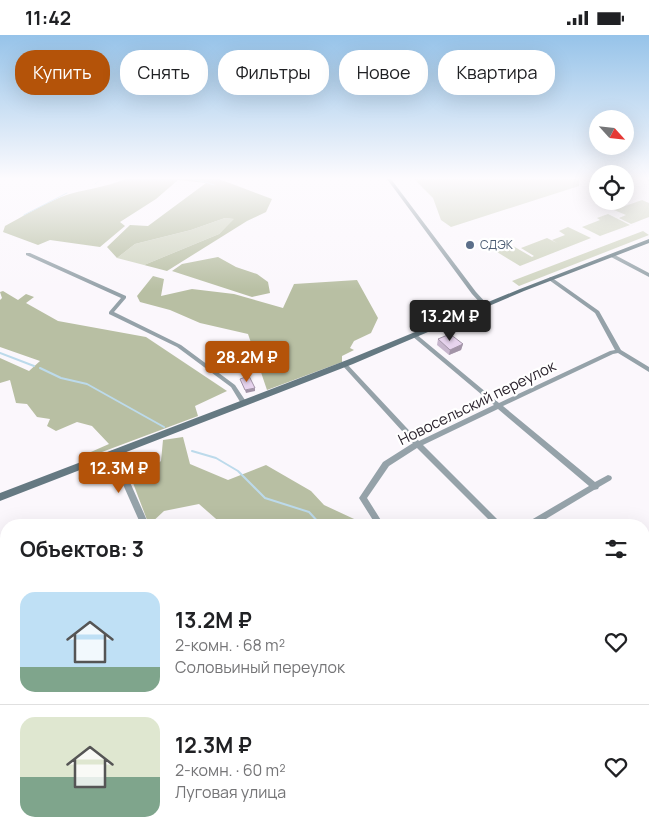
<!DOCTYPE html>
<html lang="ru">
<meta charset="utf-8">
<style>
body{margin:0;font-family:Manrope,sans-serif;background:#f6f6f6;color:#202124;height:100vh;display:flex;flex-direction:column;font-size:19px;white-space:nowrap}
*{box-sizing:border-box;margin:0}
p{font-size:16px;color:#757577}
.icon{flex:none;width:28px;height:28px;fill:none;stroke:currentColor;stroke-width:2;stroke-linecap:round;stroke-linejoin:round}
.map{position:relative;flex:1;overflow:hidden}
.details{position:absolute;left:0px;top:484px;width:650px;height:321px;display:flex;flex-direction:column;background:#fff;border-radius:20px 20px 0 0;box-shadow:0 5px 20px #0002}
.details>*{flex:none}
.guide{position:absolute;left:15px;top:15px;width:620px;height:45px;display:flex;gap:10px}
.needle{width:32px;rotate:117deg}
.controls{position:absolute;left:589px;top:75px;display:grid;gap:10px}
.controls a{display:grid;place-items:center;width:45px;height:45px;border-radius:50%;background:#fff;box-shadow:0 5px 20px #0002;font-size:25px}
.price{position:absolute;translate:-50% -42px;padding:0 11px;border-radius:5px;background:#b45309;color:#fff;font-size:16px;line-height:32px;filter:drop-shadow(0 1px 2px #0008)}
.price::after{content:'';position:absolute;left:50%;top:30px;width:15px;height:11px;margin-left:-8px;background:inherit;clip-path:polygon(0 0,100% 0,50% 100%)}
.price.selected{background:#222;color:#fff}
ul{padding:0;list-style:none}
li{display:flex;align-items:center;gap:15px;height:125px;padding:0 20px}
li+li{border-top:1px solid #e0e0e0}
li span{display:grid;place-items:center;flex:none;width:140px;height:100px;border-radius:15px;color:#555}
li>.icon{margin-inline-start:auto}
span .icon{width:60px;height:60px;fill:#fffc;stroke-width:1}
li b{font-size:21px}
h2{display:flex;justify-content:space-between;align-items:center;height:60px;padding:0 20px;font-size:21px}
.tag{padding:0 18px;border-radius:20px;background:#fff;box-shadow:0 5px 20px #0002;font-size:18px;line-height:45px}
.tag.selected{background:#b45309;color:#fff}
.status{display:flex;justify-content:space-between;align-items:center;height:35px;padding:0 25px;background:#fff;direction:ltr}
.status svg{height:14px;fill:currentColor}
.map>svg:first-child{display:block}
.green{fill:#ced3be}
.forest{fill:#b8bfa3}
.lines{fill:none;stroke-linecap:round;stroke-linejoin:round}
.stream-far2{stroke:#bcdaeb;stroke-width:1}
.stream-far1{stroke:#bcdaeb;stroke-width:2}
.stream{stroke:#bcdaeb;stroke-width:2.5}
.street{fill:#95a2a9;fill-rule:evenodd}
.secondary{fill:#657982;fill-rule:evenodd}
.wall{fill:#c7b6cd}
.shaded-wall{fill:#a294a7}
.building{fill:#e7d4ee;stroke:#a294a7}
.service-dot{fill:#5c6f8a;stroke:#fff;stroke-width:2}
.labels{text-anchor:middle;stroke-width:4.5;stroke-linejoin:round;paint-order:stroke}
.far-service-label{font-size:12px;fill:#4e5e75;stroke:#fff;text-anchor:start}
.street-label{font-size:15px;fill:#2b232d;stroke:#fff}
</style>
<div class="status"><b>11:42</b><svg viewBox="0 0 49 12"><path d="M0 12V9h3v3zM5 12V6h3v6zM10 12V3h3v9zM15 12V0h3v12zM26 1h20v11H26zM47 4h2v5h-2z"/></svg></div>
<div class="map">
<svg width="649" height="804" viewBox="0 0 649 804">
<rect width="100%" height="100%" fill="#fbf7fc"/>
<path class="green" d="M414 144H579V151L451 192 441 185 433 163Z
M642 165 649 168V182L631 189 619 183 626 180 614 175Z
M608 179 630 190 600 201 582 192 600 185 597 183Z
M225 183 235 184 219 199 144 230 117 223 135 209 191 195Z
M568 192 591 203 520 231 497 217 513 211 532 222 534 221 521 213 547 203 557 208 552 205 565 200 559 196Z
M643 196 649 200 519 251 512 246Z"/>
<path class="forest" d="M125 144H219L272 164 266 177 247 186 167 236 144 230 219 199 234 184 225 183 191 195 135 209 117 223 107 212 130 190 148 191 206 148 178 145 156 164 120 187 125 191 100 212 50 205 38 210 3 197 5 191C23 181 42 170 61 162 82 154 105 153 125 144Z
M218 222 236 232 257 239 268 247 270 258 252 262 172 236 182 229Z
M153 241 164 244 161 261 192 254 234 259 283 273 294 249 357 245 378 283 371 298 354 306 350 313 354 315 342 321V327L267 355 248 299 200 288 170 275 140 267 137 261Z
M3 256 18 265 26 259 34 262 26 268 58 286 146 302 227 356 195 371 198 381 86 423 84 420 109 409 92 391 77 387 56 396 47 391 50 384 37 382 27 369 16 368 10 345 0 348V323L29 336 40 326 0 312V265L2 263 0 257Z
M183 402 190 429 228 445 266 430 311 456 324 470 367 490H223L199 469 164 476 149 490 133 448 161 426 163 405Z
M489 799H598L599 804H489L487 802Z"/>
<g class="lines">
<path class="stream-far2" d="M191 144 204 147
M205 147 214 150
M95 149 101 144
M24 180 67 158"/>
<path class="stream-far1" d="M0 318 34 331
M40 333 61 343 87 349 164 392
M192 416 216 423 238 436 265 463 309 477 321 490"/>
<path class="stream" d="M564 799 574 804"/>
<path class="street" d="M387 144H391L476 257 487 269V271H483L472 259Z
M26 218H30L126 261V263L114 277 181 310 235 350 247 368 246 370H242L231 352 177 312 109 279V277L121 263 26 220Z
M611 220H615L649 238V242L611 222Z
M551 242 599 276 621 315 649 332V337L618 318 613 319 503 371 595 447 608 440 611 441 612 443 611 445 599 452 598 454 594 455 536 490H525L526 488 589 451 498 374 423 410 503 490H494L417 413 389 431 367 463 384 490H376L359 463 383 427 413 408 342 330 341 329 342 328H346L419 406 494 370 412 301V299H416L499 368 610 316 615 315 595 278 549 245V243Z
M113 415 115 416 117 418 149 490H141L109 418 111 416Z
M649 603V621L647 625 644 627V610L646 605Z
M0 629 3 631 6 639V659L3 657 0 650Z
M644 637 649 640V653L644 649Z
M46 799H58L60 804H48Z
M258 799H270L273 804H261Z
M417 799H430L433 804H420Z"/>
<path class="secondary" d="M649 204V208L524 256 353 329 0 466V458L347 325 520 254Z"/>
</g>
<path class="wall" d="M438 304 463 309 461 315 449 320 437 310Z"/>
<path class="shaded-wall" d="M463 309 461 315 449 320 450 315Z
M255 353V356L246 358 245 355Z"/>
<path class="building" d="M450 299 463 309 450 315 438 304Z
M249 341 255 353 245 355 240 344Z"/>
<linearGradient id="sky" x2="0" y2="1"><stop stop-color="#96c3e9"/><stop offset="0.56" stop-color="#fdfbfe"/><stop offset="1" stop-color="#fdfbfe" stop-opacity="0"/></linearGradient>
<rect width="649" height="256" fill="url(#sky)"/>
<circle class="service-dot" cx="470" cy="210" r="5"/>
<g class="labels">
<g class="far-service-label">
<text x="480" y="214">СДЭК</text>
</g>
<g class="street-label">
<text transform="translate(477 368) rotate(-26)" y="5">Новосельский переулок</text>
</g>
</g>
</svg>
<div class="controls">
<a><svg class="needle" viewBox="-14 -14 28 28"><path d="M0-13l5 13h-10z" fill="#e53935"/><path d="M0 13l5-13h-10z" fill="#757577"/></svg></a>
<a><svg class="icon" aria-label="locate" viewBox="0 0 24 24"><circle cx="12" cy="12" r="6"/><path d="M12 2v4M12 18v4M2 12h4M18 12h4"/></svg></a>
</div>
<b class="price selected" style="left:450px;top:307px">13.2M ₽</b>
<b class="price" style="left:247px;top:348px">28.2M ₽</b>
<b class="price" style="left:119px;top:459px">12.3M ₽</b>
<div class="guide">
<a class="tag selected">Купить</a>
<a class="tag">Снять</a>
<a class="tag">Фильтры</a>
<a class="tag">Новое</a>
<a class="tag">Квартира</a>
</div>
<section class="details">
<h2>Объектов: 3<svg class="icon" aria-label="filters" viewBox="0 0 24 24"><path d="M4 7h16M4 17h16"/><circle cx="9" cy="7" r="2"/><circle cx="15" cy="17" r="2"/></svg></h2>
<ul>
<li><span style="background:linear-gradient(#bfe0f5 75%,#7fa58c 0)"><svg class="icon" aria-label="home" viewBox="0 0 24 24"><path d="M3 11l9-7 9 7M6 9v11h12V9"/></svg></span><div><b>13.2M ₽</b><p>2-комн. · 68 m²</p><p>Соловьиный переулок</p></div><svg class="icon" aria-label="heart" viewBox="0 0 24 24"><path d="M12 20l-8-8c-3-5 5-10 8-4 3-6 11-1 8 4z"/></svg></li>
<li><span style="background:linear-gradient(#dfe7d0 60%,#7fa58c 0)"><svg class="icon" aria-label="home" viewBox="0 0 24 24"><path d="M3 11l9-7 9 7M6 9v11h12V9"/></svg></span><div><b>12.3M ₽</b><p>2-комн. · 60 m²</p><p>Луговая улица</p></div><svg class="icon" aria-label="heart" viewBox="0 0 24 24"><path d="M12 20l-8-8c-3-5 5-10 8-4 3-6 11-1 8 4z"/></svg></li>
</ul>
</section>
</div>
